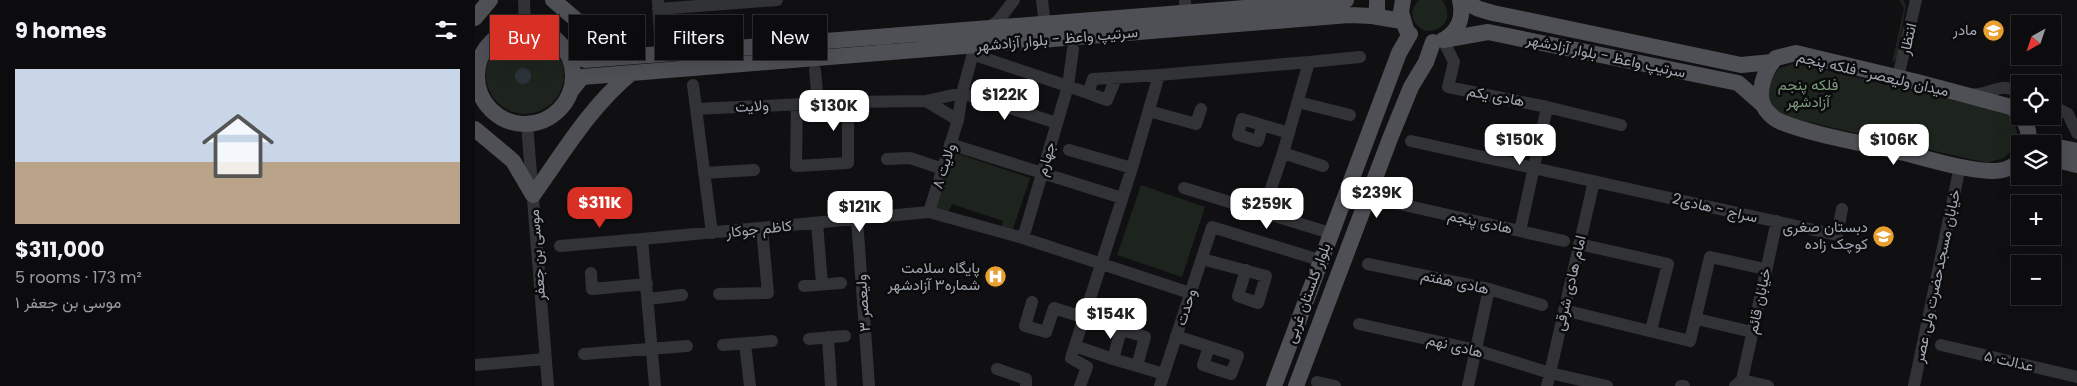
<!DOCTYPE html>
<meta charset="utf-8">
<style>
body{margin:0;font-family:Poppins,Vazirmatn,sans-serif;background:#151517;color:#f1f3f6;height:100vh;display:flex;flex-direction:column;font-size:19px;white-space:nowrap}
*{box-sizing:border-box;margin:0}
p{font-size:16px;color:#9a9b9e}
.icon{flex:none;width:28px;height:28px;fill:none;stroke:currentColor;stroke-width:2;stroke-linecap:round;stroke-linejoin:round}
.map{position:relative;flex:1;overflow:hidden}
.panel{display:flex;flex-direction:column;background:#0c0c0e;width:475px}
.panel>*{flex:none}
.top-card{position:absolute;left:15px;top:15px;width:475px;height:45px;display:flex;gap:10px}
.needle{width:32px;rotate:220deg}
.buttons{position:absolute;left:1536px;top:15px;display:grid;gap:10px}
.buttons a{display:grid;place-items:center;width:50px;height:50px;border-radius:0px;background:#0c0c0e;box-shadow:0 5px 20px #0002,0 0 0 1px #2c2c2e;font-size:25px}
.price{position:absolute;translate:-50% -42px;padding:0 11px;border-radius:10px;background:#fff;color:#222;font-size:16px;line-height:32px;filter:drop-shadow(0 1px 2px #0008)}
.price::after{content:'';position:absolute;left:50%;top:30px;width:15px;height:11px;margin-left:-8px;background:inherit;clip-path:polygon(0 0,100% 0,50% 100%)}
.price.active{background:#d93025;color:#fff}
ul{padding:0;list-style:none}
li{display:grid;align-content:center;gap:10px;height:265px;padding:0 15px}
li span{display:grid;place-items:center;height:155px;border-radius:0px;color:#555}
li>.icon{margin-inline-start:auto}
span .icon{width:90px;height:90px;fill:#fffc;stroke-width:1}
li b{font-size:21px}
h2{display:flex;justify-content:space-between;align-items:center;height:60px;padding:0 15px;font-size:21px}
.tag{padding:0 18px;border-radius:0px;background:#0c0c0e;box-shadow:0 5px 20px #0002,0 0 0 1px #2c2c2e;font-size:18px;line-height:45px}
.tag.active{background:#d93025;color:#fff}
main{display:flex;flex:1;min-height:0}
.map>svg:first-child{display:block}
.green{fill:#1d241d}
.water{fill:#2a343a}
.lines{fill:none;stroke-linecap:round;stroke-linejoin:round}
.minor{stroke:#323336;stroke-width:12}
.major{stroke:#4e5055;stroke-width:16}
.labels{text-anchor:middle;stroke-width:5;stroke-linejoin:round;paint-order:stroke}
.poi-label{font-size:15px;fill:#a2a8b2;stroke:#0b0b0d;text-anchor:end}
.street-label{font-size:15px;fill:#a2a8b2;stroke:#0b0b0d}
.park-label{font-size:15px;fill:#7a9c7a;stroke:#0b0b0d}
</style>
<main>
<section class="panel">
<h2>9 homes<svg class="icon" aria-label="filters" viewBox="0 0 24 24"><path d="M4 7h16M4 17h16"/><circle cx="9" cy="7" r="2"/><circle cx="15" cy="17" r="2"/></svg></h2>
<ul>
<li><span style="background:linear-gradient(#c9d6e8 60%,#b9a48a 0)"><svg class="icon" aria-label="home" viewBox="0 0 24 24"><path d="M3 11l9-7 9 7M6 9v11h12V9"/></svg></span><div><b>$311,000</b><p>5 rooms · 173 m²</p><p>موسی بن جعفر ۱</p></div></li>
</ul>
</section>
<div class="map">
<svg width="1602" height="386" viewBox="0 0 1602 386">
<rect width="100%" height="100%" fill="#101012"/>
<path class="green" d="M944 0H967C987 25 947 45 938 18 936 11 939 5 944 0Z
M1424 0H1428L1431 6 1422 58 1417 63 1429 8Z
M11 75a39 39 0 1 1 78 0a39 39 0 1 1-78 0Z
M1320 63 1532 113 1540 123 1544 144 1529 158 1512 163 1299 114 1291 102 1295 82 1303 69Z
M480 153 555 178 537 232 526 229 528 221 477 204 473 213 461 209Z
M666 185 730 207 707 277 642 255Z"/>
<path class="water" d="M40 76a8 8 0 1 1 16 0a8 8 0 1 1-16 0Z"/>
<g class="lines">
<path class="minor" d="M49 0 50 28
M183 0 186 54
M567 0 570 25
M710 0V13
M183 9 302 0
M513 28 523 21 539 0
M968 40 979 62 973 87 1072 107 1146 125
M497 54 613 93
M834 62 885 57
M340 70 343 103
M1423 77 1441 0
M641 78 632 100 613 93 618 79 684 75
M218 85 237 233
M1495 95C1501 94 1507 94 1512 92 1527 87 1530 86 1545 92
M451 101 487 93 582 123
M823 102 875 115
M322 104 321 166 373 163V102
M1578 106 1593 114 1602 133
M221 109 373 102 451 101 483 120
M674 111 721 124 726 109
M52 124 73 386
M787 126 783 141 763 135 767 119 814 133
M936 141 1362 235 1367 209
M475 144 647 198
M594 150 657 168
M808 153 848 166
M412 159 435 158 468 169
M229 173 279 170
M709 188 855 233
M920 203 1089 241
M454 212 483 120 487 93 500 46
M382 219 394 386
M342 223 347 284
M1045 231 1072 107
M548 238 593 86 598 49
M1104 244 1193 264 1176 330
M85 246 167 239
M727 259 791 276 783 303 763 296 771 270
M893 264 1014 289 1067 305
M116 273 117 289 172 284
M329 286 366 283
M244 294 293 293 287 229
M173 299 207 295
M557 302 550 326 571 332 579 308 670 337 662 366 638 359 646 330
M1089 310 1215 341 1235 257 1290 269
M1222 319 1277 332
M884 324 1001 350 1075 373 1132 386
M701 336 763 356 756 374 728 365 734 347
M353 337 356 386
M334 339 370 336
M270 344 275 386
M248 345 297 341
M1466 345 1602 377
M600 346 638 359
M109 354 212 346
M0 365 70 359
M662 366 689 374
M522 369 551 379V386
M1267 380 1302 221
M842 382 860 386
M180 386 167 239 454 212 548 238 715 293
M605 386 612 367 596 358 657 168 684 75 834 62 808 153 788 212
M685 386 737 227 838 258
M993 386 1014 289
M1072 386 1119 181
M1206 386H1209
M1260 386 1267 380 1293 386
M1439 386 1485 166"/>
<path class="major" d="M78 0 126 41 157 55
M928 0 926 12 931 29
M986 0 1004 9 1018 13 1266 65 1297 62
M897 16 902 10V0
M0 18 15 0
M2 76a48 48 0 1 1 96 0a48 48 0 1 1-96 0Z
M968 40 1013 32 1263 83 1287 104
M969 40C984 30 989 18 985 0
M91 52 110 60 871 0
M95 92 107 77 874 15 897 16 927 21
M1545 114 1536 107 1442 82 1321 53 1301 58C1289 70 1280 96 1291 110 1295 115 1301 120 1306 122 1339 135 1382 142 1417 150 1448 157 1486 170 1517 171 1529 171 1536 168 1545 161
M1547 116C1552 125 1555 133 1554 144
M0 129 38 161 58 195C88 153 115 107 155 74
M1578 146 1602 151
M1578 159 1602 165
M799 386 915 77 924 53 935 34
M821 386 916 136 936 87 951 62 958 42"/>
</g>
<defs>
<symbol id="school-disc" viewBox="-11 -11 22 22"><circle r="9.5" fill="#e9a031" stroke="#0b0b0d"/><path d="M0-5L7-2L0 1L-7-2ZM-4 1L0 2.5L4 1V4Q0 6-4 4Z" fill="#fff"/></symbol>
<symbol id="hospital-disc" viewBox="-11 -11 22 22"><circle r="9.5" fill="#e9a031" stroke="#0b0b0d"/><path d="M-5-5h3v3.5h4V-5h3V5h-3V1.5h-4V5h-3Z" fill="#fff"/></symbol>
</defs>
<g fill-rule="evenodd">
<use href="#school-disc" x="1506" y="18" width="25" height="25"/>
<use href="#school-disc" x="1396" y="224" width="25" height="25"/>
<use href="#hospital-disc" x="508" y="264" width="25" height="25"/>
</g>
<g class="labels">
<g class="poi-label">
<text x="1502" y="35">مادر</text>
<text x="1393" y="232">دبستان صغری<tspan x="1393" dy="17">کوچک زاده</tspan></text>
<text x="505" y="273">پایگاه سلامت<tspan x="505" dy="17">شماره۳ آزادشهر</tspan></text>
</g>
<g class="street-label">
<text transform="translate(582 39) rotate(-5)" y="5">سرتیپ واعظ - بلوار آزادشهر</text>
<text transform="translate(1433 39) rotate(-77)" y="5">انتظار</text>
<text transform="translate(1131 56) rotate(12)" y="5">سرتیپ واعظ - بلوار آزادشهر</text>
<text transform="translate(1398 74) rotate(13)" y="5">میدان ولیعصر- فلکه پنجم</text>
<text transform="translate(1021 96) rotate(11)" y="5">هادی یکم</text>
<text transform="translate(277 106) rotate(-3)" y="5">ولایت</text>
<text transform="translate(571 159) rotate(-74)" y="5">جهارم</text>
<text transform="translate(469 166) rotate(-72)" y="5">ولایت ۸</text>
<text transform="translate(1240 208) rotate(13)" y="5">سراج - هادی2</text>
<text transform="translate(1005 222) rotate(12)" y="5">هادی پنجم</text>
<text transform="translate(284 229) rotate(-6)" y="5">کاظم جوکار</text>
<text transform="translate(62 255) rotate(-94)" y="5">موسی بن جعفر</text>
<text transform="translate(1462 276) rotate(-78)" y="5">خیابان مسجدحضرت ولی عصر</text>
<text transform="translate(980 282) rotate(12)" y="5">هادی هفتم</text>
<text transform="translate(1095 283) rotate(-77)" y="5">امام هادی شرقی</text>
<text transform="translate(833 293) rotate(-70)" y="5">بلوار گلستان غربی</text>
<text transform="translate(1284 301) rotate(-78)" y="5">خیابان قائم</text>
<text transform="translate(388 303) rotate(-94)" y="5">ولیعصر ۳</text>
<text transform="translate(711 307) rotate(-72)" y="5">وحدت</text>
<text transform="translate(980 346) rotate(14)" y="5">هادی نهم</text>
<text transform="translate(1534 361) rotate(13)" y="5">عدالت ۵</text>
</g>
<g class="park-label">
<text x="1333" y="90">فلکه پنجم<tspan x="1333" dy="17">آزادشهر</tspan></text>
</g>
</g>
</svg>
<div class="buttons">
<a><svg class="needle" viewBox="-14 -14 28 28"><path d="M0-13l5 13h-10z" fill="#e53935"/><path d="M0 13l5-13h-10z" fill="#9a9b9e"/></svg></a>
<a><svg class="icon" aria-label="locate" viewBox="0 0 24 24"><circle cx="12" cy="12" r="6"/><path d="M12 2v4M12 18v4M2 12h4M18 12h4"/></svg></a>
<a><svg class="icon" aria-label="layers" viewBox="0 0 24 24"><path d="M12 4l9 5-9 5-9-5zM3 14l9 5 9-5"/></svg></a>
<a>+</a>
<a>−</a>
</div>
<b class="price" style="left:530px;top:121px">$122K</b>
<b class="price" style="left:359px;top:132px">$130K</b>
<b class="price" style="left:1045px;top:166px">$150K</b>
<b class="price" style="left:1419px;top:166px">$106K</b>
<b class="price" style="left:902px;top:219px">$239K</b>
<b class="price active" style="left:125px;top:229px">$311K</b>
<b class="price" style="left:792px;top:230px">$259K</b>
<b class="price" style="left:385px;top:233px">$121K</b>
<b class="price" style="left:636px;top:340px">$154K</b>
<div class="top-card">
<a class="tag active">Buy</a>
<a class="tag">Rent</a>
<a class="tag">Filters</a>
<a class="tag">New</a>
</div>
</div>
</main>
